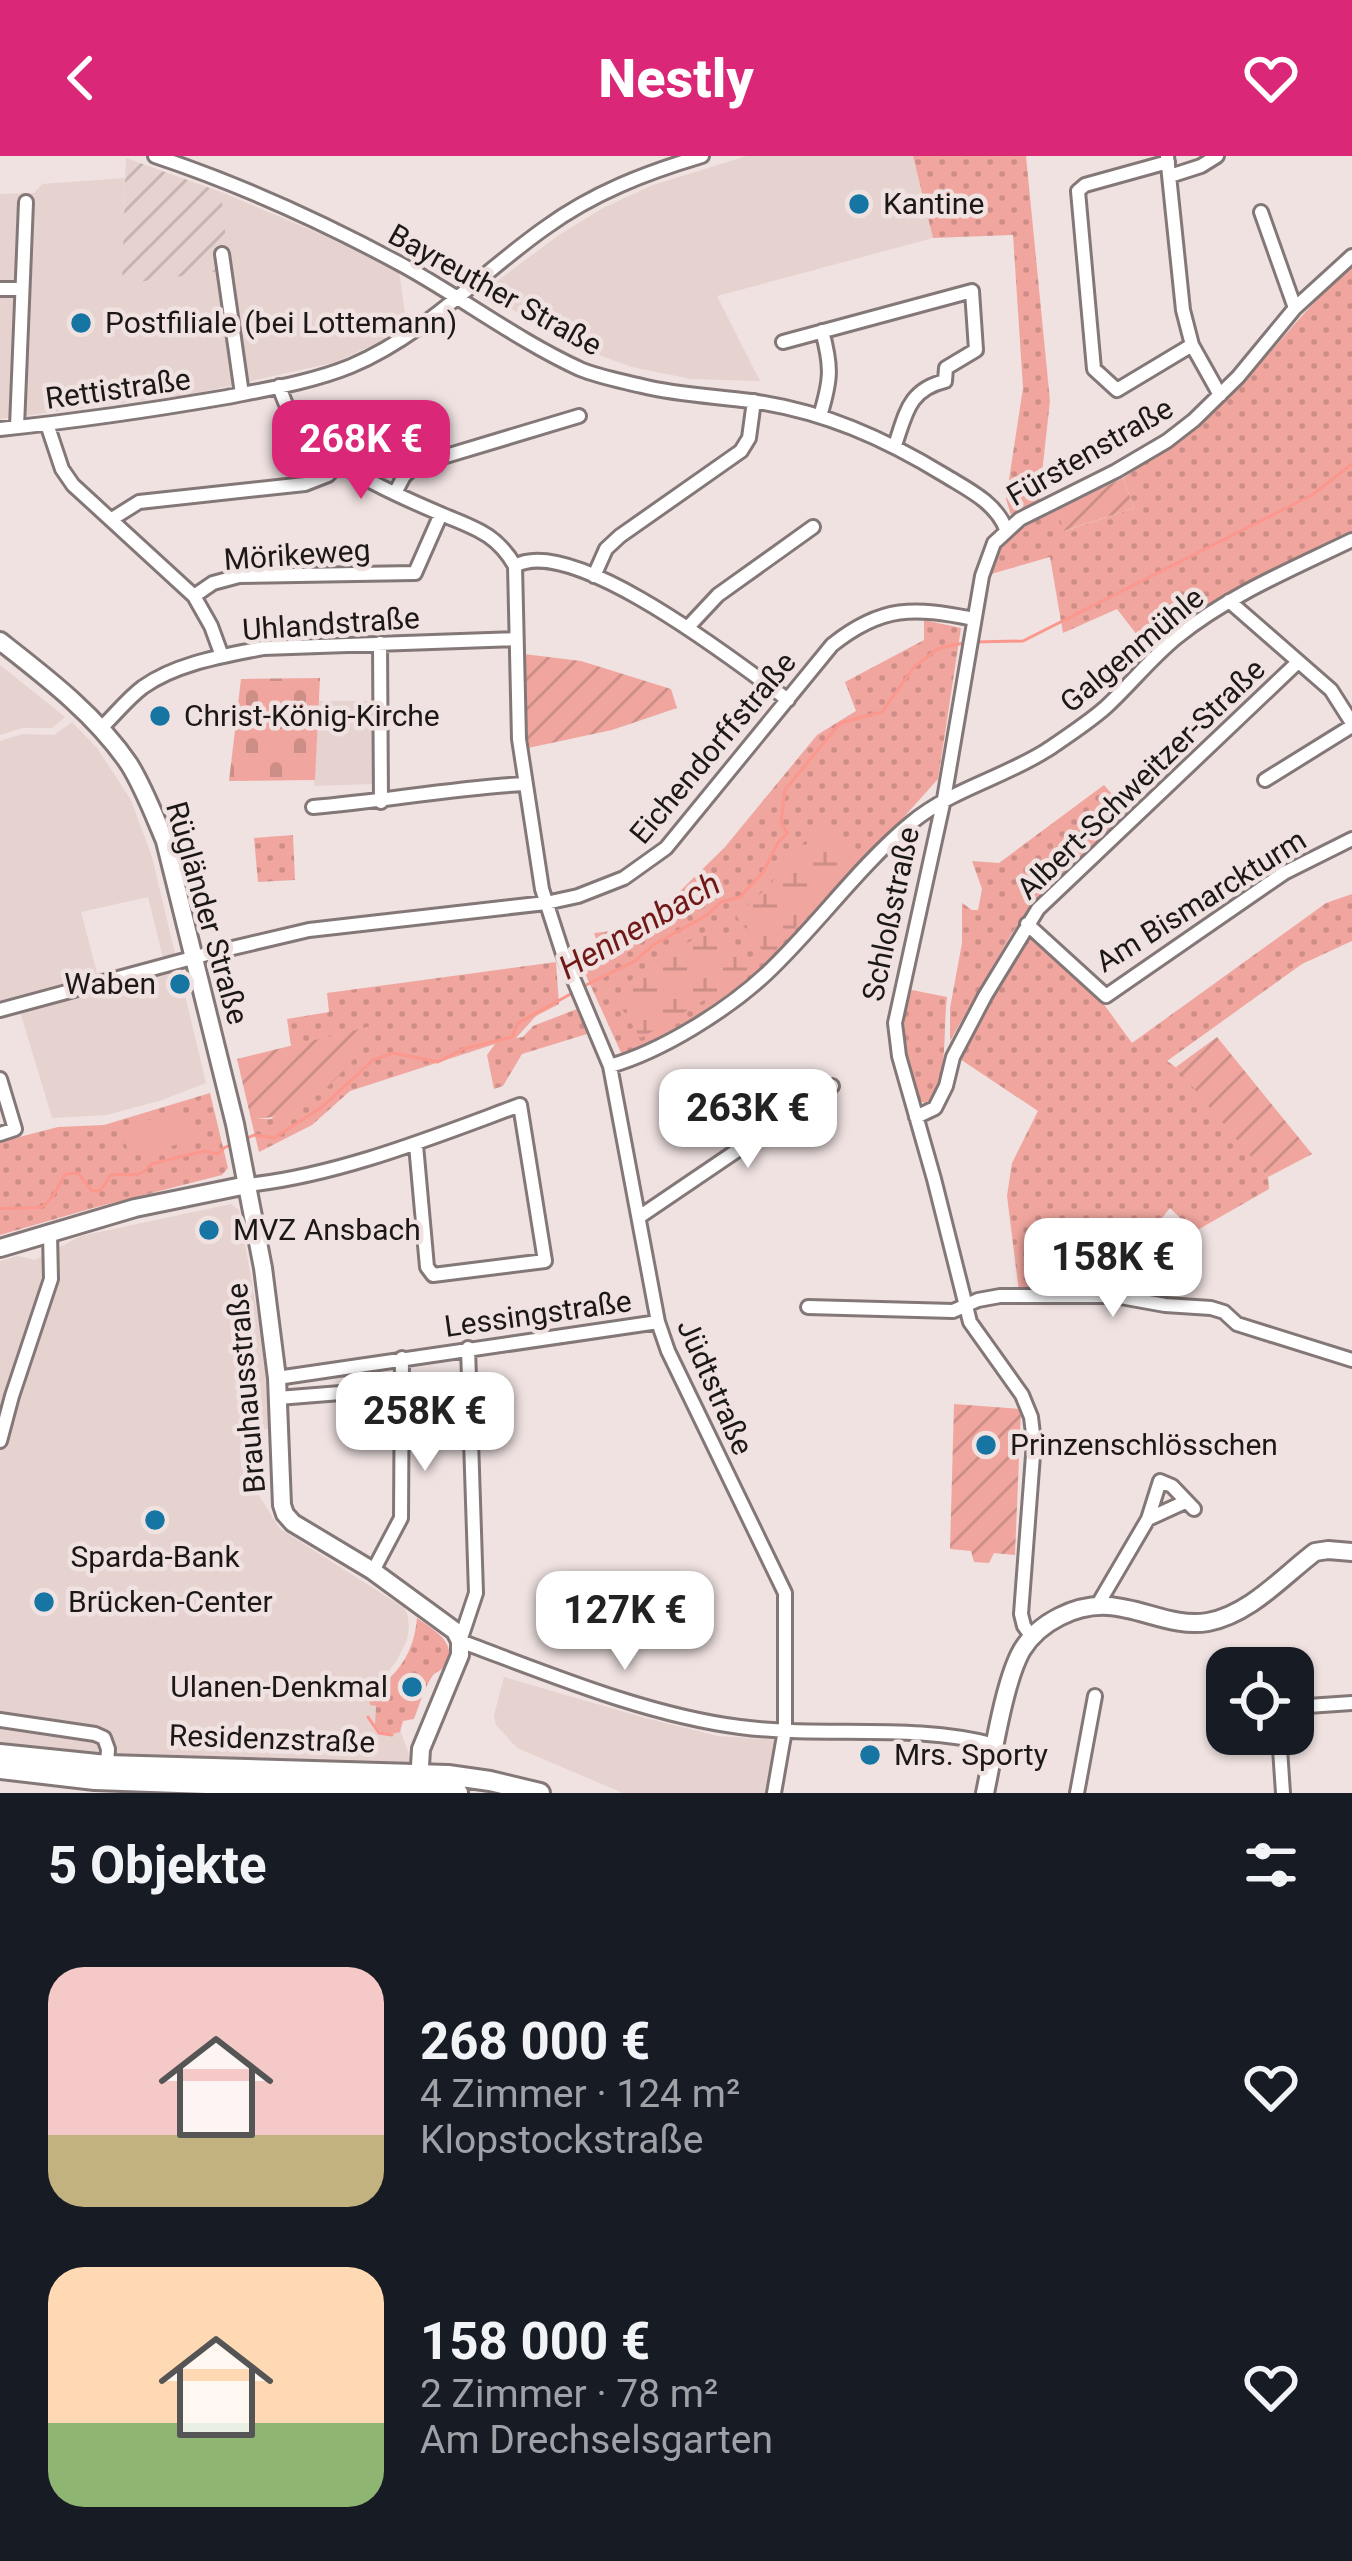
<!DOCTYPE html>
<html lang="de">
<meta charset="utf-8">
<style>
body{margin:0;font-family:Roboto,sans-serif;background:#242831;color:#f1f3f6;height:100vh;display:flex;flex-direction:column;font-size:45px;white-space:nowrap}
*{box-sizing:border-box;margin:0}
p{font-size:39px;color:#9ea1a6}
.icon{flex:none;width:66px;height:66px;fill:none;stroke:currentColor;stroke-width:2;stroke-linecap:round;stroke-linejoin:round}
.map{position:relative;height:1637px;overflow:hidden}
.drawer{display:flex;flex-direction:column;background:#171b24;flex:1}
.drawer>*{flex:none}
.fabs{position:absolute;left:1206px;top:1491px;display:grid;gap:24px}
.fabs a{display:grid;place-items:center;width:108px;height:108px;border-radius:24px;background:#171b24;box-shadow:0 3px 9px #0004;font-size:60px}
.price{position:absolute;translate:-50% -102px;padding:0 27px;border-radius:24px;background:#fff;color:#222;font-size:39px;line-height:78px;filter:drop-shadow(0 3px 6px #0008)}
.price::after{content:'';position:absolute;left:50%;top:72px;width:36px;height:27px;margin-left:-18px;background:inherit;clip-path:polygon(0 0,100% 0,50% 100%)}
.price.selected{background:#db2777;color:#fff}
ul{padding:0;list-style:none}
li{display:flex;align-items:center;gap:36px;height:300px;padding:0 48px}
li span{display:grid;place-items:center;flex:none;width:336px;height:240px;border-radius:36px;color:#555}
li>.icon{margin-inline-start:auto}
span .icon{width:144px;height:144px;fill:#fffc;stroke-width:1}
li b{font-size:51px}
h2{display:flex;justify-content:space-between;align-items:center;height:144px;padding:0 48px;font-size:51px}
header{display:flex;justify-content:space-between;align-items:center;height:156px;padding:0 48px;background:#db2777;color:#fff;font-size:54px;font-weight:800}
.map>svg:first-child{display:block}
.built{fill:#e6d2cf;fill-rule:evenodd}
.industrial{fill:url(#industrial-furrows)}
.grass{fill:url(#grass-dots)}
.wetland{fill:url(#wetland-marsh)}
.cemetery{fill:url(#cemetery-stones)}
.garden{fill:url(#garden-furrows)}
.pitch{fill:#f0a69e}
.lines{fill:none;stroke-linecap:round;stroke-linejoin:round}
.stream{stroke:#fc978e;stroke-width:3}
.street-casing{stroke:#837877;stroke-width:18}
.secondary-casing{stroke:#837877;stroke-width:22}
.primary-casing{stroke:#837877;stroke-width:24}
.street{stroke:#fff;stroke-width:12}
.secondary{stroke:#fff;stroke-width:16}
.primary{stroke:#fff;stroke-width:18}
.poi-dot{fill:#1675a3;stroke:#efe2e1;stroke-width:4.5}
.labels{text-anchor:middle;stroke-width:9;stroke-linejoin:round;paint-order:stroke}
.poi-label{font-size:30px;fill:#1c1817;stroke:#efe2e1;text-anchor:start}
.street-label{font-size:30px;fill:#1c1817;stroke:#efe2e1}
.water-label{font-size:33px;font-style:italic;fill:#701818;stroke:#efe2e1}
</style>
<header><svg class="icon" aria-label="back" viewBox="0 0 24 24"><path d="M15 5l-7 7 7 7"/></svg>Nestly<svg class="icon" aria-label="heart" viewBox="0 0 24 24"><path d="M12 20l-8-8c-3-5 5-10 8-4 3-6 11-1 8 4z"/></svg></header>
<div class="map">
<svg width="1352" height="1637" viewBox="0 0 1352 1637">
<defs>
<pattern id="industrial-furrows" width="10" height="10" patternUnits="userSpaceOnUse" patternTransform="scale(3)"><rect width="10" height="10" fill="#e6d2cf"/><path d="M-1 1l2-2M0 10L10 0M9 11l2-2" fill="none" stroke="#c5b4b1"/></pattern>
<pattern id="grass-dots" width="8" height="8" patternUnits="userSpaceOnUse" patternTransform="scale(3)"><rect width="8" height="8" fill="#f0a69e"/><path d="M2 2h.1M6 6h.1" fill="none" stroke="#cd8e87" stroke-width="1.8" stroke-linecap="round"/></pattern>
<pattern id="wetland-marsh" width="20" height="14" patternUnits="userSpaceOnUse" patternTransform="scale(3)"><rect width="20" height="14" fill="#f0a69e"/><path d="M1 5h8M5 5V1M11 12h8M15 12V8" fill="none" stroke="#cd8e87"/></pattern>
<pattern id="cemetery-stones" width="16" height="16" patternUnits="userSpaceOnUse" patternTransform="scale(3)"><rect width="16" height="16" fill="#f0a69e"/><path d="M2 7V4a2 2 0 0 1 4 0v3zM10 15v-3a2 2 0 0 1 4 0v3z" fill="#cd8e87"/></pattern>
<pattern id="garden-furrows" width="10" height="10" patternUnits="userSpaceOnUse" patternTransform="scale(3)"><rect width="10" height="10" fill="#f0a69e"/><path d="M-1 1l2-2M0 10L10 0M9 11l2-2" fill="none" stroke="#cd8e87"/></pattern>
</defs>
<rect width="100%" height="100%" fill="#efe2e1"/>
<path class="built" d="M747 0H913L933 82 717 140 760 225 691 223 632 211 566 187 499 145 496 126 559 79 603 52 653 29Z
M125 22 123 128 228 114 221 36 323 79 399 116 406 164 383 184 336 206 193 238 0 263V38L34 37 42 28Z
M0 509 65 561 52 572H22L0 579Z
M319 545H374L372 628 314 630Z
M72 566 97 592 131 644 152 701 206 927 162 944 107 959 52 962 16 842 0 846V585L23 578 54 579ZM148 741 163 802 97 817 81 756Z
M231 1048 239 1054 259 1167 265 1204 269 1273 247 1275V1289L240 1290 241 1311 280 1373 403 1451 407 1457 409 1470 407 1484 397 1504 382 1524 412 1607 77 1598 0 1588V1105L18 1100 35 1104 81 1080Z
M504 1521 645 1562 718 1580 781 1584 769 1637H623L517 1592 496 1569 494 1559Z"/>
<path class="industrial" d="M126 2 221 36 229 114 122 128Z"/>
<path class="grass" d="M913 0H1026L1050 245 1039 344 1011 359 1006 343 1023 232 1013 79 933 82Z
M1352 110V378L1221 441 1150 496 1117 453 1063 477 1050 401 991 418 1006 380 1057 353 1065 375 1134 352 1123 322C1158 299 1191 275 1221 247 1268 204 1304 151 1352 110Z
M924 464 961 472 938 623 772 808 695 861 623 901 583 813 595 808 592 799 600 795 594 777 621 774 676 739 725 691 817 579 856 555 845 526 924 484Z
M1104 629 1129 658 1025 759 1012 777 950 885V852L962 787V747L972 754H978L982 733 972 705 999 707Z
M293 679 295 724 258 726 254 682Z
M1352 738V785L1302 808 1167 905C1198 924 1242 990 1268 1021L1269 1033 1194 1076 1170 1052 1139 1091 1119 1136H1019L1007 1040 1012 1007 1038 955 957 901 1026 781H1035L1095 836 1132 887 1326 747Z
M556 806 559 848 536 860 516 882 523 881 533 870 577 853 587 878 522 898 503 930 494 933 487 899 495 888 350 935 312 969 259 996 251 963H271L378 869 291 890 287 863 329 856 327 837Z
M907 833 947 841C943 872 948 923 931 948L917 945C907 906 900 873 907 833Z
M210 937 228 1012 222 1019 93 1052 0 1079V986L58 971 104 969Z
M417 1462C434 1474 463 1490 442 1513 440 1515 436 1516 434 1518 425 1529 419 1550 414 1563L403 1565 400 1576C390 1579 380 1580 375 1569L376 1550 370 1549 368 1539C398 1520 414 1497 417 1462Z"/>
<path class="wetland" d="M818 668 855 699 769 803 736 760 769 730Z
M718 771 737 789 751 816 641 882 620 850 622 831 667 797Z"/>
<path class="cemetery" d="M320 522 315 624 229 625 241 523Z"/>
<path class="garden" d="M1123 322 1134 352 1064 375 1057 353Z
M524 498 581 505 671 533 677 552 612 574 528 592Z
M380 868C349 912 309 964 251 963L237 903Z
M1217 881 1312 998 1268 1021 1176 911Z
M954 1248 1021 1253 1015 1399 994 1397 989 1407 974 1406 971 1395 950 1393Z"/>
<path class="pitch" d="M183 955 191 985 129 1001 122 971Z"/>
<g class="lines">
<path class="stream" d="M973 486 1023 485 1312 339 1352 308
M584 830 635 805 653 789 707 759 721 746 740 741 763 716 778 687 787 677 781 666 785 634 840 567 882 556 914 511 939 492 964 487
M243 984 254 979 274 982 322 951 373 904 393 897 438 906 463 893 512 881 518 867 576 835
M0 1053C8 1051 37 1053 41 1051 52 1047 59 1027 66 1018L78 1017 92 1035H100L111 1019C128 1016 139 1025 151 1008L204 995 218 998 224 992 234 987
M368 1561 379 1577 392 1579"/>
<defs>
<path id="street" d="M155 0C242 29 325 67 406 111 465 144 519 185 580 213 599 221 622 225 642 230 678 239 714 240 751 245 823 255 884 282 946 320 969 334 996 347 1006 373
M1167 0 1183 154 1192 189 1220 239
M1168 6 1085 29 1078 35 1094 213 1117 234 1192 189
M1170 20 1201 10 1217 0
M1261 56 1295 152
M222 98 242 238
M0 133H21
M783 186 972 135 976 194 946 212 945 225C908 234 906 258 895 289
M279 230C285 248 292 265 305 279 330 310 403 342 441 358 474 372 496 377 515 410L519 583 542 733 563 798 610 910 658 1166 668 1195 785 1437V1574L774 1637
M820 260C831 224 832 211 822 175
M47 268 62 313 73 329 194 440 211 470 222 500
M17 271 26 46
M0 273C76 265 152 254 227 241 268 233 312 226 351 210 425 179 481 117 545 72 593 37 645 17 702 0
M395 337 404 320 416 309 579 260
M112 363 139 346 305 328 328 319 340 307
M515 410C572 377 739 508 788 544
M594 420 606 393 620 380 741 295 749 282 754 245
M194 440 213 427 239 420 415 417 441 358
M1229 445 1331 534 1352 567
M689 470 718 439 813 371
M380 487 381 646
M100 573C115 559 127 543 143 531 177 507 223 500 263 492L516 483
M1265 624 1352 570
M313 651C384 645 453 632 524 628
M1027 768 1106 840 1284 717 1352 683
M0 854 207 798 309 774 546 747 578 740 624 722 666 692 832 489C882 449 914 451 974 463
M610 910C662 895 726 855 766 818 817 770 857 712 911 667 952 633 1003 622 1047 594 1066 581 1088 567 1106 551 1130 529 1151 502 1177 481 1229 439 1292 413 1352 384
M0 923 15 973 0 978
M916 961 935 952 946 930 953 901 985 840 1038 753 1298 506
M247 1029C340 1019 433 981 520 949L545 1105 433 1119 427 1111 416 989
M639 1061 832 930
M808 1151 953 1155 978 1144 1000 1140H1115L1165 1149 1211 1152 1224 1156 1237 1168 1352 1204
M468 1192 476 1437 460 1485C549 1518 646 1559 740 1571 824 1582 913 1567 995 1589
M277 1222 658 1166
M278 1242 403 1232
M0 1285 12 1240 51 1123 50 1077
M1148 1363 1185 1346
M373 1415 401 1362 402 1202
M1097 1450 1148 1363 1160 1325 1172 1330 1194 1353
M1032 1481 1024 1470 1021 1458 1034 1286 1031 1261 1022 1239 970 1166 934 1023 899 900 895 867 944 643 982 420 994 387 1020 363 1116 315 1167 285 1194 264 1238 221 1295 152 1352 100
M1293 1551 1352 1547
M0 1564 95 1578 104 1582 108 1593 107 1611
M1279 1578 1283 1637
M1077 1637 1095 1540"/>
<path id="secondary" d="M0 485C46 521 96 559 129 608 144 632 154 659 165 685L235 968 263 1112 277 1222 282 1349 285 1358 293 1367 373 1415 455 1475 460 1485V1499L421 1593 419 1627
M0 1092 135 1052 247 1029
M985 1637C993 1600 1004 1525 1022 1494 1039 1466 1076 1448 1108 1450 1142 1452 1174 1472 1208 1466 1250 1458 1282 1421 1315 1396L1328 1394 1352 1396"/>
<path id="primary" d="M0 1598 107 1609 448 1619 490 1625 540 1637
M0 1613 95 1624 458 1637"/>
</defs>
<use href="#street" class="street-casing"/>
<use href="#secondary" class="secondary-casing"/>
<use href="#primary" class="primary-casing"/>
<use href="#street" class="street"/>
<use href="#secondary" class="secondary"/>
<use href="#primary" class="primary"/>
</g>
<g class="poi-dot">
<circle cx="859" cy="48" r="12"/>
<circle cx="81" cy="167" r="12"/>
<circle cx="160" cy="560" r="12"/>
<circle cx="180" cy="828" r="12"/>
<circle cx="209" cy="1074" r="12"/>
<circle cx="986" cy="1289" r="12"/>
<circle cx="155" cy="1364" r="12"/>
<circle cx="44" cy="1446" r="12"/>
<circle cx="412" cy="1531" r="12"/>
<circle cx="870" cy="1599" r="12"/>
</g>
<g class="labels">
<g class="poi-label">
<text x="883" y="58">Kantine</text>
<text x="105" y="177">Postfiliale (bei Lottemann)</text>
<text x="184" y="570">Christ-König-Kirche</text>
<text x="156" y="838" text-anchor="end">Waben</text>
<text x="233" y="1084">MVZ Ansbach</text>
<text x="1010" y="1299">Prinzenschlösschen</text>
<text x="155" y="1411" text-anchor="middle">Sparda-Bank</text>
<text x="68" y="1456">Brücken-Center</text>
<text x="388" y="1541" text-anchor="end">Ulanen-Denkmal</text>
<text x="894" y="1609">Mrs. Sporty</text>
</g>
<g class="street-label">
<text transform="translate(495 134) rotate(29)" y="10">Bayreuther Straße</text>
<text transform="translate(118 233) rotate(-8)" y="10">Rettistraße</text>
<text transform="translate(1090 296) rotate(-30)" y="10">Fürstenstraße</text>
<text transform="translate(297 399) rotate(-4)" y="10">Mörikeweg</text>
<text transform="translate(331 468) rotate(-4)" y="10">Uhlandstraße</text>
<text transform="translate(1132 494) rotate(-40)" y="10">Galgenmühle</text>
<text transform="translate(713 592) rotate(-50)" y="10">Eichendorffstraße</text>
<text transform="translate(1141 623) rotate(-44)" y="10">Albert-Schweitzer-Straße</text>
<text transform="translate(1201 745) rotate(-32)" y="10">Am Bismarckturm</text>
<text transform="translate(207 757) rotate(74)" y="10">Rügländer Straße</text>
<text transform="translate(891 758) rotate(-78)" y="10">Schloßstraße</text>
<text transform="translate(538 1158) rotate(-8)" y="10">Lessingstraße</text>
<text transform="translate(715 1231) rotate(66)" y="10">Jüdtstraße</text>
<text transform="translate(246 1232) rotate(-95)" y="10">Brauhausstraße</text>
<text transform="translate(272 1583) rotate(2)" y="10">Residenzstraße</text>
</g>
<g class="water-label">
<text transform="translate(639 769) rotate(-30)" y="12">Hennenbach</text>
</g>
</g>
</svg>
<div class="fabs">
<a><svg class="icon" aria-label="locate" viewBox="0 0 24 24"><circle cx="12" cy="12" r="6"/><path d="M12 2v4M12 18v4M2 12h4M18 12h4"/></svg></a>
</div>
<b class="price selected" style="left:361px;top:346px">268K €</b>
<b class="price" style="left:748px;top:1015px">263K €</b>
<b class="price" style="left:1113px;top:1164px">158K €</b>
<b class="price" style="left:425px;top:1318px">258K €</b>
<b class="price" style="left:625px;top:1517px">127K €</b>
</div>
<section class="drawer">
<h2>5 Objekte<svg class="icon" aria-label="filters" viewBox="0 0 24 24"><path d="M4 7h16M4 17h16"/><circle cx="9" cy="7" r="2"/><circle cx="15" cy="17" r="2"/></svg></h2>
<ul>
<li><span style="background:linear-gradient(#f6c9c9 70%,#c2b280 0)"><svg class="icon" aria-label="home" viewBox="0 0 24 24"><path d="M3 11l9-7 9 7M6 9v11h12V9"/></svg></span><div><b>268 000 €</b><p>4 Zimmer · 124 m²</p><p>Klopstockstraße</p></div><svg class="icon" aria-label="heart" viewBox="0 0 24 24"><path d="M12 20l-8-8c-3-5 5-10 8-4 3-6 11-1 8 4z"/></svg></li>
<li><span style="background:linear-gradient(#ffd9b3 65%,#8fb573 0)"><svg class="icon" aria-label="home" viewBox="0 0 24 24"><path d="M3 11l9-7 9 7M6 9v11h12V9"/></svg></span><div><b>158 000 €</b><p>2 Zimmer · 78 m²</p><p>Am Drechselsgarten</p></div><svg class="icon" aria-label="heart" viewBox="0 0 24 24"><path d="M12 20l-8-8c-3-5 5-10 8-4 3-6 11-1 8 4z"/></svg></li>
</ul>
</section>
